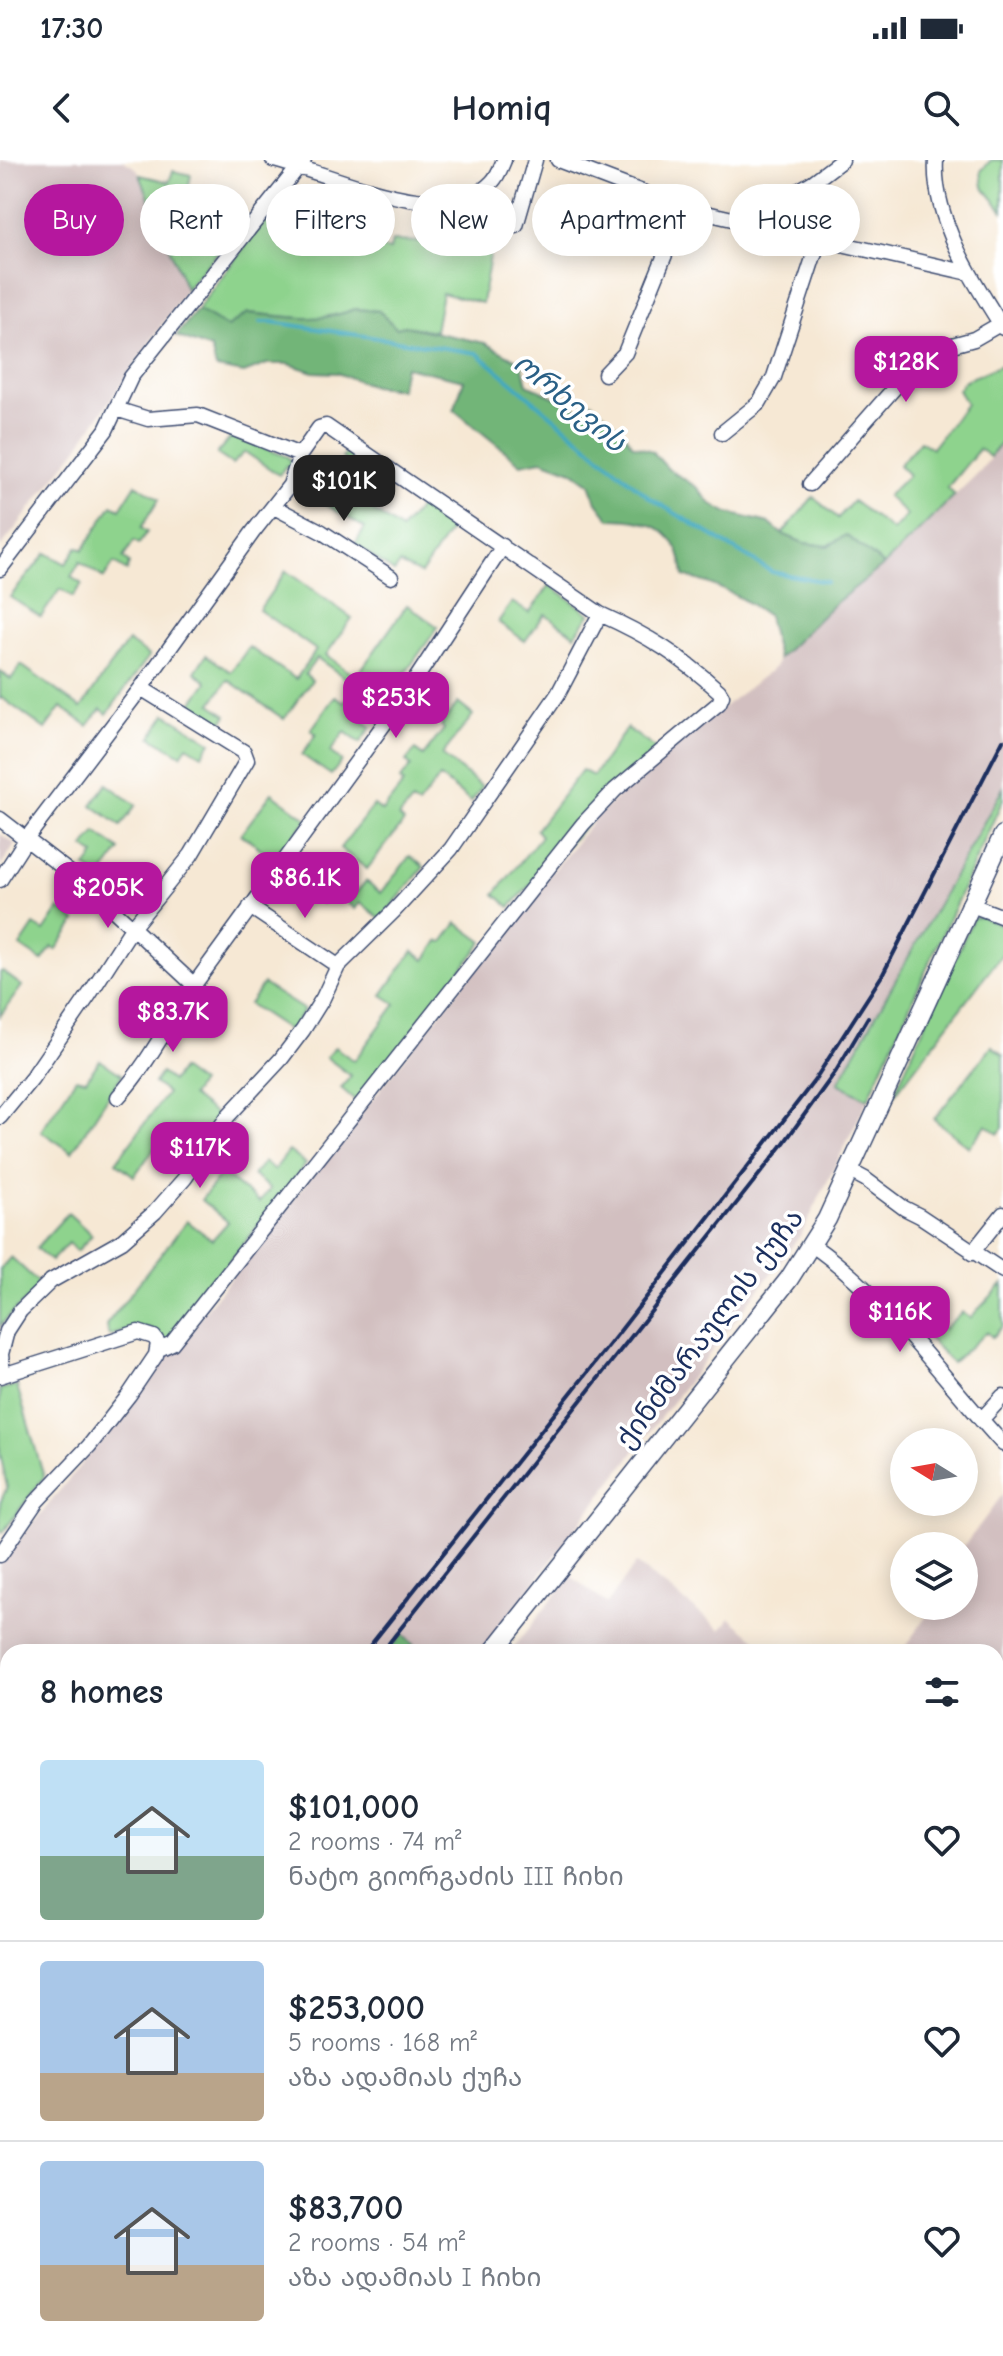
<!DOCTYPE html>
<meta charset="utf-8">
<style>
body{margin:0;font-family:"Comic Neue","Noto Sans Georgian",sans-serif;background:#f6f6f7;color:#1f2937;height:100vh;display:flex;flex-direction:column;font-size:30px;white-space:nowrap}
*{box-sizing:border-box;margin:0}
p{font-size:26px;color:#747a83}
.icon{flex:none;width:44px;height:44px;fill:none;stroke:currentColor;stroke-width:2;stroke-linecap:round;stroke-linejoin:round}
.map{position:relative;flex:1;overflow:hidden}
.side{position:absolute;left:0px;top:1484px;width:1004px;height:712px;display:flex;flex-direction:column;background:#fff;border-radius:24px 24px 0 0;box-shadow:0 4px 20px #0003}
.side>*{flex:none}
.guide{position:absolute;left:24px;top:24px;width:956px;height:72px;display:flex;gap:16px}
.needle{width:52px;rotate:281deg}
.tools{position:absolute;left:890px;top:1268px;display:grid;gap:16px}
.tools a{display:grid;place-items:center;width:88px;height:88px;border-radius:50%;background:#fff;box-shadow:0 4px 20px #0003;font-size:40px}
.price{position:absolute;translate:-50% -68px;padding:0 18px;border-radius:16px;background:#b5179e;color:#fff;font-size:26px;line-height:52px;filter:drop-shadow(0 2px 4px #0008)}
.price::after{content:'';position:absolute;left:50%;top:48px;width:24px;height:18px;margin-left:-12px;background:inherit;clip-path:polygon(0 0,100% 0,50% 100%)}
.price.active{background:#222;color:#fff}
ul{padding:0;list-style:none}
li{display:flex;align-items:center;gap:24px;height:200px;padding:0 40px}
li+li{border-top:2px solid #e0e1e3}
li span{display:grid;place-items:center;flex:none;width:224px;height:160px;border-radius:8px;color:#555}
li>.icon{margin-inline-start:auto}
span .icon{width:96px;height:96px;fill:#fffc;stroke-width:1}
li b{font-size:34px}
h2{display:flex;justify-content:space-between;align-items:center;height:96px;padding:0 40px;font-size:34px}
.chip{padding:0 28px;border-radius:36px;background:#fff;box-shadow:0 4px 20px #0003;font-size:28px;line-height:72px}
.chip.active{background:#b5179e;color:#fff}
.status{display:flex;justify-content:space-between;align-items:center;height:56px;padding:0 40px;background:#fff;direction:ltr}
.status svg{height:22px;fill:currentColor}
header{display:flex;justify-content:space-between;align-items:center;height:104px;padding:0 40px;background:#fff;font-size:36px;font-weight:700}
.map>svg:first-child{display:block}
.industrial{fill:#d2bfc0}
.green{fill:#8ed38d;stroke:#548176;stroke-width:2}
.forest{fill:#72b578;stroke:#46726b;stroke-width:2}
.lines{fill:none;stroke-linecap:round;stroke-linejoin:round}
.stream{stroke:#41a9c1;stroke-width:4}
.minor-casing{stroke:#3c4b70;stroke-width:17}
.major-casing{stroke:#3c4b70;stroke-width:21}
.minor{stroke:#fff;stroke-width:14}
.major{stroke:#fff;stroke-width:18}
.rail{stroke:#1b2f5e;stroke-width:4}
.labels{text-anchor:middle;stroke-width:7;stroke-linejoin:round;paint-order:stroke}
.street-label{font-size:28px;fill:#1b2f5e;stroke:#fff}
.water-label{font-size:30px;font-style:italic;fill:#2a6086;stroke:#fff}
</style>
<div class="status"><b>17:30</b><svg viewBox="0 0 49 12"><path d="M0 12V9h3v3zM5 12V6h3v6zM10 12V3h3v9zM15 12V0h3v12zM26 1h20v11H26zM47 4h2v5h-2z"/></svg></div>
<header><svg class="icon" aria-label="back" viewBox="0 0 24 24"><path d="M15 5l-7 7 7 7"/></svg>Homiq<svg class="icon" aria-label="search" viewBox="0 0 24 24"><circle cx="10" cy="10" r="6"/><path d="M15 15l6 6"/></svg></header>
<div class="map">
<svg width="1003" height="2196" viewBox="0 0 1003 2196">
<rect width="100%" height="100%" fill="#fff"/>
<filter id="ink" filterUnits="userSpaceOnUse"><feTurbulence type="fractalNoise" baseFrequency=".0125" numOctaves="2"/><feDisplacementMap in="SourceGraphic" scale="16" xChannelSelector="R" yChannelSelector="G"/><feConvolveMatrix kernelMatrix="1 2 1 2 8 2 1 2 1" color-interpolation-filters="sRGB"/></filter>
<filter id="wash" filterUnits="userSpaceOnUse"><feTurbulence type="fractalNoise" baseFrequency=".006" numOctaves="4" result="noise"/><feDisplacementMap in="SourceGraphic" scale="32" xChannelSelector="R" yChannelSelector="G"/><feGaussianBlur stdDeviation="1.8" result="paint"/><feColorMatrix in="noise" values="0 0 0 0 0 0 0 0 0 0 0 0 0 0 0 0 0 1.4 0 .05"/><feComposite in="paint" operator="in"/></filter>
<g filter="url(#wash)">
<rect width="100%" height="100%" fill="#f6e8d4"/>
<path class="industrial" d="M0 0H122L137 9 186 129 76 290 0 388Z
M1003 281V628L839 923 868 939 802 1073 481 1492H421L402 1475 388 1492H8V1941L0 1949V1404L177 1186 597 656 681 580 775 507 778 499 833 445 884 405 981 310Z
M0 674 15 684 0 707Z
M1003 1334V1631L996 1637V1492H901L934 1446H964V1386Z
M636 1403 721 1470 730 1458 771 1492H510L571 1416 607 1444Z
M996 1639 1003 1645V1682L996 1702 1003 1727V2183L993 2196H611L617 2188H996Z
M171 2188H596L590 2196H168Z"/>
<path class="green" d="M991 0H1003V51L983 27 981 11Z
M173 11 191 15 186 40 249 56 186 129 140 15 169 22Z
M453 47 450 74 482 83 487 65 495 67 482 143 442 133 435 171 405 166 396 168 379 151 355 149 332 158 312 159 248 153 227 167 197 150 263 62 390 90 392 81 423 82 430 48Z
M1003 204V281L990 297 979 289 947 328 955 335 884 405 846 375 828 386 804 383 782 374 813 337 838 358 853 341 893 371 907 355 887 336 909 315 899 305 920 281 932 288 966 244 958 230 964 221Z
M232 276 288 297 292 303 291 310 286 306 279 315 245 292 232 304 217 294Z
M350 288 393 319 374 351 401 370 426 340 456 361 421 414 400 404 394 412 355 384 365 368 323 343 335 324 346 333 360 314 342 298Z
M136 324 159 339 141 368 147 372 139 384 134 381 123 398 129 403 127 411 114 403 104 418 80 402 71 417 82 424 73 437 60 429 41 457 10 437 46 393 66 404 77 387 83 390 112 345 120 349Z
M286 411 352 458 326 495 356 517 407 445 438 467 399 522 384 513 355 555 371 567 360 583 345 572 330 592 342 601 331 615 302 595 316 574 311 570 335 536 344 542 355 525 317 498 305 514 312 520 284 559 228 520 211 544 227 555 219 567 190 546 207 522 195 512 206 495 231 512 249 487 296 519 316 490 259 450Z
M550 425 590 454 575 475 545 454 525 481 498 462 512 442 529 453Z
M128 481 149 496 107 554 101 549 88 566 61 547 45 569 2 538 0 539V511L11 519 21 505 81 548Z
M458 543 473 555 442 595 482 627 471 642 440 617 418 645 412 641 399 657 404 662 367 709 340 688 374 645 382 651 404 623 400 620 411 606 406 601 415 590 423 596 444 569 441 565Z
M166 554 211 582 202 595 187 586 181 595 151 577Z
M627 568 656 589 510 747 495 734 541 676 536 670 582 610 593 616Z
M107 624 136 645 121 666 92 645Z
M1003 628V639L868 939 838 923Z
M272 633 307 659 276 700 241 674Z
M96 672 120 690 100 717 86 707 95 695 84 687Z
M410 696 424 707 381 759 360 742 355 749 333 731 322 743 308 731 326 709 356 733 366 721 381 733Z
M59 749 76 761 56 790 52 787 42 801 20 786 34 765 44 771Z
M981 757 1003 765V793L892 938 973 758Z
M457 763 483 782 357 942 341 928 351 916 326 897 335 887 354 901 396 844 382 835 413 791 425 800 438 781 443 782Z
M2 811 22 826 0 856V813Z
M263 824 304 850 290 871 249 844Z
M992 886 1003 895V968L998 974 986 965 969 987 934 959Z
M100 900 122 915 72 992 41 971 76 918 86 920Z
M181 909 200 923 191 936 220 958 197 990 169 969 134 1016 116 1002 167 933 154 923 161 913 172 921Z
M289 991 306 1004 169 1179 162 1181C155 1157 126 1171 109 1176L106 1165 187 1061 212 1080 228 1062 201 1040 222 1013 259 1042 270 1029 253 1015 264 1002 274 1010Z
M68 1053 92 1075 77 1091 68 1083 51 1101 36 1088Z
M11 1097 39 1123C32 1140 10 1151 0 1167V1109Z
M1003 1124V1166L992 1177 987 1172 952 1203 917 1166 929 1154 944 1169 962 1152 970 1158Z
M17 1226 44 1317 3 1372 0 1371V1343L7 1327 0 1293V1229Z"/>
<path class="forest" d="M355 149 379 151 396 168 405 166 485 183 522 203 527 224 579 249 591 242 618 266 633 285 652 291 668 309 698 328 710 343 728 353 769 363 782 374 804 383 828 386 846 375 884 405 833 445 778 499 768 456C741 436 716 424 684 416 680 370 652 359 610 359L597 342 590 324 572 311 542 300 521 304 454 250 464 220 405 207 400 229 373 226 337 213 313 212 289 204H267L244 213 216 208 211 189 176 176 197 150 227 167 248 153C289 157 316 164 355 149Z
M402 1474 421 1492H388Z
M8 1941V1980L0 1973V1949Z
M679 2188H711L704 2196H673Z"/>
<g class="lines">
<path class="stream" d="M261 162H272L477 193 650 338 772 412 827 422"/>
</g>
</g>
<g filter="url(#ink)">
<g class="lines">
<defs>
<path id="minor" d="M273 0C329 12 446 72 492 22 498 16 501 7 504 0
M558 0 684 48 969 113
M936 0C932 58 973 121 1003 168
M749 61 813 22 842 0
M516 66 535 0
M605 214 625 193 684 48
M116 249 148 259 198 255 300 295 319 268 326 266 600 454C649 476 679 495 719 531L722 536 719 543 615 630 583 664 172 1183 157 1190
M722 273 759 243 774 217 820 77
M810 324 912 208 934 190 974 179 1000 164
M274 347 322 372 391 417
M0 409 106 270 131 217 304 0
M0 659 91 729 194 825
M0 720 27 678 141 528 253 372 290 325 300 295
M969 744 1003 757
M250 747 338 806
M118 937C149 903 168 863 194 825L406 534 503 386
M0 957 32 918 89 835 132 768 191 695 247 600 244 592 141 528
M848 1010 865 1019 904 1048 920 1056 1003 1111
M812 1085C886 1136 942 1218 1003 1284
M972 1093 1003 1054
M3 1215 1 1194 7 1171 20 1151 51 1121 122 1081 155 1052 185 1018 228 956 281 899 303 870 323 838 338 806 393 752 451 689 558 534 600 454
M0 1216 138 1172 154 1177 158 1183 156 1195 129 1235 89 1286 36 1342 0 1395
M981 1260 1003 1236
M0 2079 8 2085
M604 2196 611 2188"/>
<path id="major" d="M493 1492 789 1119 827 1059 1003 675
M0 2120 8 2109"/>
</defs>
<use href="#minor" class="minor-casing"/>
<use href="#major" class="major-casing"/>
<use href="#minor" class="minor"/>
<use href="#major" class="major"/>
<path class="rail" d="M365 1492 617 1175 814 921 883 814 1003 580
M382 1492 781 987 836 911 868 857
M996 1707 1003 1690
M0 1913 8 1906
M0 2119 8 2120"/>
</g>
</g>
<g class="labels">
<g class="street-label">
<text transform="translate(709 1168) rotate(-53)" y="10">ქინძმარაულის ქუჩა</text>
</g>
<g class="water-label">
<text transform="translate(570 242) rotate(40)" y="10">ორხევის</text>
</g>
</g>
</svg>
<div class="tools">
<a><svg class="needle" viewBox="-14 -14 28 28"><path d="M0-13l5 13h-10z" fill="#e53935"/><path d="M0 13l5-13h-10z" fill="#747a83"/></svg></a>
<a><svg class="icon" aria-label="layers" viewBox="0 0 24 24"><path d="M12 4l9 5-9 5-9-5zM3 14l9 5 9-5"/></svg></a>
</div>
<b class="price" style="left:906px;top:244px">$128K</b>
<b class="price active" style="left:344px;top:363px">$101K</b>
<b class="price" style="left:396px;top:580px">$253K</b>
<b class="price" style="left:305px;top:760px">$86.1K</b>
<b class="price" style="left:108px;top:770px">$205K</b>
<b class="price" style="left:173px;top:894px">$83.7K</b>
<b class="price" style="left:200px;top:1030px">$117K</b>
<b class="price" style="left:900px;top:1194px">$116K</b>
<div class="guide">
<a class="chip active">Buy</a>
<a class="chip">Rent</a>
<a class="chip">Filters</a>
<a class="chip">New</a>
<a class="chip">Apartment</a>
<a class="chip">House</a>
</div>
<section class="side">
<h2>8 homes<svg class="icon" aria-label="filters" viewBox="0 0 24 24"><path d="M4 7h16M4 17h16"/><circle cx="9" cy="7" r="2"/><circle cx="15" cy="17" r="2"/></svg></h2>
<ul>
<li><span style="background:linear-gradient(#bfe0f5 60%,#7fa58c 0)"><svg class="icon" aria-label="home" viewBox="0 0 24 24"><path d="M3 11l9-7 9 7M6 9v11h12V9"/></svg></span><div><b>$101,000</b><p>2 rooms · 74 m²</p><p>ნატო გიორგაძის III ჩიხი</p></div><svg class="icon" aria-label="heart" viewBox="0 0 24 24"><path d="M12 20l-8-8c-3-5 5-10 8-4 3-6 11-1 8 4z"/></svg></li>
<li><span style="background:linear-gradient(#a9c7e8 70%,#b9a48a 0)"><svg class="icon" aria-label="home" viewBox="0 0 24 24"><path d="M3 11l9-7 9 7M6 9v11h12V9"/></svg></span><div><b>$253,000</b><p>5 rooms · 168 m²</p><p>აზა ადამიას ქუჩა</p></div><svg class="icon" aria-label="heart" viewBox="0 0 24 24"><path d="M12 20l-8-8c-3-5 5-10 8-4 3-6 11-1 8 4z"/></svg></li>
<li><span style="background:linear-gradient(#a9c7e8 65%,#b9a48a 0)"><svg class="icon" aria-label="home" viewBox="0 0 24 24"><path d="M3 11l9-7 9 7M6 9v11h12V9"/></svg></span><div><b>$83,700</b><p>2 rooms · 54 m²</p><p>აზა ადამიას I ჩიხი</p></div><svg class="icon" aria-label="heart" viewBox="0 0 24 24"><path d="M12 20l-8-8c-3-5 5-10 8-4 3-6 11-1 8 4z"/></svg></li>
</ul>
</section>
</div>
